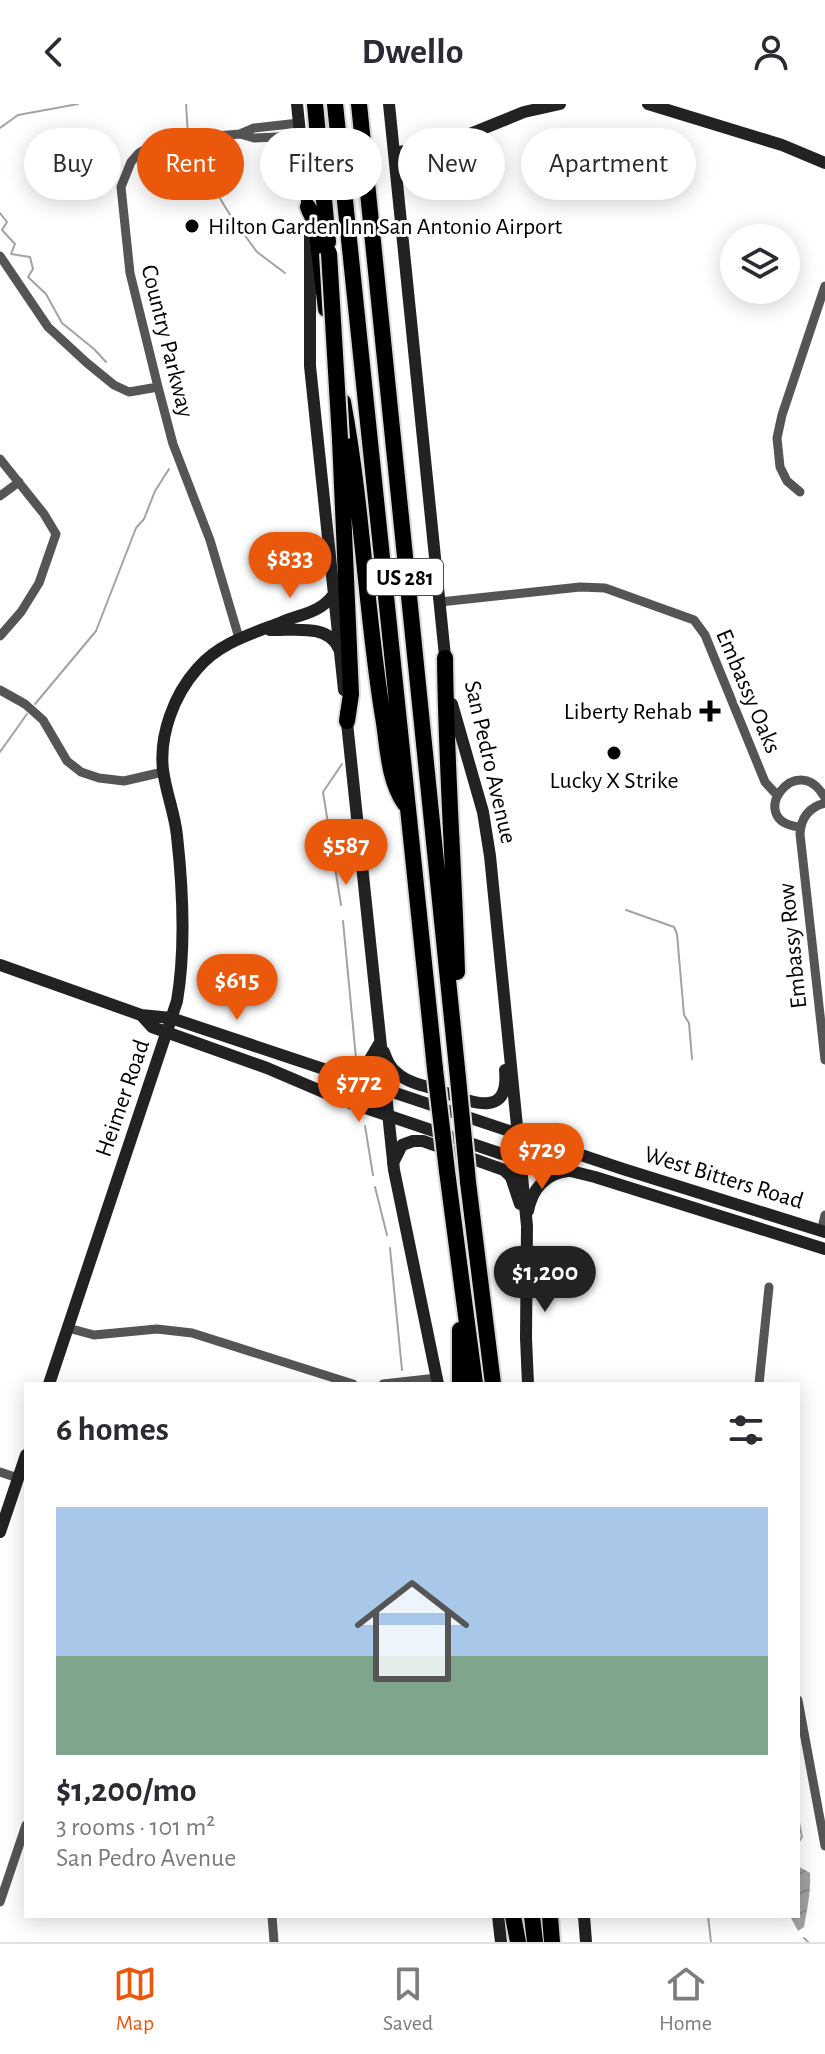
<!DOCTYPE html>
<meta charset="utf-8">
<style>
body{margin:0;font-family:"Alegreya Sans",sans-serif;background:#f7f7f7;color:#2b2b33;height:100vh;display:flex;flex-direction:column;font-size:30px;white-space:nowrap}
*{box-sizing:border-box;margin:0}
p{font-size:26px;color:#7c7c81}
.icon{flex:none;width:44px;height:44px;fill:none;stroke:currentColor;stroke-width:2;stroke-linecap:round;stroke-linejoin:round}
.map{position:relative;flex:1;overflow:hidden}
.drawer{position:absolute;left:24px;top:1278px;width:776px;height:536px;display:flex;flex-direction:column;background:#fff;border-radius:0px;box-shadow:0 4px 20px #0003}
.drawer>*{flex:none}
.banner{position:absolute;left:24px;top:24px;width:778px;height:72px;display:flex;gap:16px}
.buttons{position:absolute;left:720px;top:120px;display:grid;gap:16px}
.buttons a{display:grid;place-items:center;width:80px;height:80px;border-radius:50%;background:#fff;box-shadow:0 4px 20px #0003;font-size:40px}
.price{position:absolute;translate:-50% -68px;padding:0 18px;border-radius:28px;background:#ea580c;color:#fff;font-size:26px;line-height:52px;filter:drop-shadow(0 2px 4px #0008)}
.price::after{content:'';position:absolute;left:50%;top:48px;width:24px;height:18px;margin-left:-12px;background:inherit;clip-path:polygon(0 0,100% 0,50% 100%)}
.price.on{background:#222;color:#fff}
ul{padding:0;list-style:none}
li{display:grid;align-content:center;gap:16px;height:424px;padding:0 32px}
li span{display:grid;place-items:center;height:248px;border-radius:0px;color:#555}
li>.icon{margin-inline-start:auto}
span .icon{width:144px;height:144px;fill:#fffc;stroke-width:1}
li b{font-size:34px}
h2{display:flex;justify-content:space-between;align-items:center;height:96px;padding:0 32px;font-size:34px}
.pill{padding:0 28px;border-radius:36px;background:#fff;box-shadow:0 4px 20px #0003;font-size:28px;line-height:72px}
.pill.on{background:#ea580c;color:#fff}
header{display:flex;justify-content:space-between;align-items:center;height:104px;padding:0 32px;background:#fff;font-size:36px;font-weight:700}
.dock{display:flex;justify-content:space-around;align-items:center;height:112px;border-top:2px solid #e1e1e2;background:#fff;font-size:22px;color:#7c7c81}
.dock a{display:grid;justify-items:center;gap:4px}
.dock .on{color:#ea580c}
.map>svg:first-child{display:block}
.water{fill:url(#water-waves)}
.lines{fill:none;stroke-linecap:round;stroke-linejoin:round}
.stream{stroke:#a3a3a3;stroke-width:2}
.highway-casing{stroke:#dbdbdb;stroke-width:20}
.street{stroke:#555;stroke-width:9}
.secondary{stroke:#222;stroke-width:12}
.highway{stroke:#000;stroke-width:16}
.highway-bridge-casing{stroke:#dbdbdb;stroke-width:20;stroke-linecap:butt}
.highway-bridge{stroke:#000;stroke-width:16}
.poi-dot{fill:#000;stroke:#fff;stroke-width:3}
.labels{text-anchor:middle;stroke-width:6;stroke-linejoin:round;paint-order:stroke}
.shield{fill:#fff;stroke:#4c4c4c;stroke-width:2}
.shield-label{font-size:22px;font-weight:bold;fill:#000}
.poi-label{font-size:24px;fill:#000;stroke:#fff;text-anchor:start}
.street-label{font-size:24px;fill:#000;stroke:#fff}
</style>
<header><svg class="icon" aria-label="back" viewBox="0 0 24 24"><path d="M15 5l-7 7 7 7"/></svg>Dwello<svg class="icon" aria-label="person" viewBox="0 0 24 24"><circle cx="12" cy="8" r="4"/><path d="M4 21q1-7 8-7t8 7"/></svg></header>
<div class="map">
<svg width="825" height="1838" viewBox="0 0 825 1838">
<defs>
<pattern id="water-waves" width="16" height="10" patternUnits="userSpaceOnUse" patternTransform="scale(2)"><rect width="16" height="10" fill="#a3a3a3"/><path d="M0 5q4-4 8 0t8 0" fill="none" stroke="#8b8b8b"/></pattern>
</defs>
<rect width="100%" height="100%" fill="#fff"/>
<path class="water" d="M798 1762 810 1769C811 1788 807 1806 804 1823L798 1827 790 1812H798Z"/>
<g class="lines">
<path class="stream" d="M186 0 188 31
M0 24 18 11 78 0
M189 37V44L232 114 257 148 285 169
M0 109 7 118 2 126 15 140 11 150 30 153 33 165 28 173 46 190 62 219 94 245 106 258
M35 600 96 527 136 424 144 415 155 387 169 365
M0 648 27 610
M341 801 323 688 342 660
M626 806 674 823 677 830 684 911 689 919 692 955
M343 817 356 954
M365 1022 373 1071
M375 1083 387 1131
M390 1144 402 1266
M798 1714 802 1733 798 1739
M708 1812 711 1838
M804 1834 808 1838"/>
<defs>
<path id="highway" d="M315 0 328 138
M335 0 435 965
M359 0 458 974
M308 103 316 121 326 205
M343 298C363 404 366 513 384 619 388 646 389 677 405 700
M340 335 351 590 347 617
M445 554C446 659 454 763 457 868
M447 1067 475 1280
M468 1078 493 1280
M460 1280V1226
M513 1812 518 1838
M532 1812 535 1838
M550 1812 552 1838"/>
</defs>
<use href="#highway" class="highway-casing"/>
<path class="street" d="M240 30 254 34 300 32
M0 152 48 223 87 259 114 281 129 288 158 283
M0 355 44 410 56 430 39 479 21 508 0 532
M800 388 787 377 780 363 777 334 782 311 825 182
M0 392 19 378
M440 498 580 483 605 484 694 516 705 531 765 678 777 691
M239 534 210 436 173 340 158 283 130 169 121 83 131 58 139 49 158 37 240 30 254 24 299 19
M0 586 25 600 43 616 67 657 81 668 99 674 124 677 163 668
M825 699C809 703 801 713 800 730L825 956
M800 723C743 718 797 642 825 694
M825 1111 823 1119 825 1126
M68 1224 94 1231 157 1225 192 1229 353 1280
M383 1280 437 1274
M759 1280 769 1183
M0 1368 18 1374
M798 1596 825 1742
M0 1798 26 1721
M272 1812 274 1838"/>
<path class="secondary" d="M297 0 308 108
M389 0 446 562
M648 0 782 41 825 59
M394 49 445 40 524 8 560 0
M310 131V262L344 586
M270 526C292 527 329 519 339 545
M452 600 483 708 490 752 527 1122 526 1234 528 1280
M346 609 394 1066 438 1280
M0 861 141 911 171 914 623 1065 825 1128
M141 911 152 923 267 964 342 996 502 1050 595 1073 825 1145
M384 948C387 956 390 964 397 969 408 979 425 982 438 986 467 996 510 1018 505 966
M345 971 366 962 379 940
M393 1059 402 1041 413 1037H423L504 1066 511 1073 520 1100
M528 1107C532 1085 546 1069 568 1067
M49 1280 177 897C186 844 183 786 177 732 175 710 166 689 163 666 159 631 174 591 197 565 219 539 251 530 282 518 303 509 319 510 334 490
M0 1428 26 1351
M498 1812 501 1838
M584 1812 586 1838"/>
<use href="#highway" class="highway"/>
<defs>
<path id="highway-bridge" d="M329 149 340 335
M435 965 447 1067
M458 974 468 1078"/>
</defs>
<use href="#highway-bridge" class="highway-bridge-casing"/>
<use href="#highway-bridge" class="highway-bridge"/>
</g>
<g class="poi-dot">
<circle cx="192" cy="122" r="8"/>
<path d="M706 595h8v8h8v8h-8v8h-8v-8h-8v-8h8z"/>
<circle cx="614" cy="649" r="8"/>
</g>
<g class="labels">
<rect class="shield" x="367" y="455" width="76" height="36" rx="6"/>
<g class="shield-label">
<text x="405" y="481">US 281</text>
</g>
<g class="poi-label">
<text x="208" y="130">Hilton Garden Inn San Antonio Airport</text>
<text x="692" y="615" text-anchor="end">Liberty Rehab</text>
<text x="614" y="684" text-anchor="middle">Lucky X Strike</text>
</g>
<g class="street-label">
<text transform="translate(168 237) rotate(76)" y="8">Country Parkway</text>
<text transform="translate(749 587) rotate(67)" y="8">Embassy Oaks</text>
<text transform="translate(491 658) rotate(77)" y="8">San Pedro Avenue</text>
<text transform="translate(792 842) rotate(-96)" y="8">Embassy Row</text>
<text transform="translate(122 994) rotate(-71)" y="8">Heimer Road</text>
<text transform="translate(724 1073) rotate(17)" y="8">West Bitters Road</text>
</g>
</g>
</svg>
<div class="buttons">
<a><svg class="icon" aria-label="layers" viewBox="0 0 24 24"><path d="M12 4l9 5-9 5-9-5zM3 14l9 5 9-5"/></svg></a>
</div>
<b class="price" style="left:290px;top:496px">$833</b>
<b class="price" style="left:346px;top:783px">$587</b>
<b class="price" style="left:237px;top:918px">$615</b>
<b class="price" style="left:359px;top:1020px">$772</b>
<b class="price" style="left:542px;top:1087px">$729</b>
<b class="price on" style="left:545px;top:1210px">$1,200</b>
<div class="banner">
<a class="pill">Buy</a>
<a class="pill on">Rent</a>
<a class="pill">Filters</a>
<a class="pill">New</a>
<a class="pill">Apartment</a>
</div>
<section class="drawer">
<h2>6 homes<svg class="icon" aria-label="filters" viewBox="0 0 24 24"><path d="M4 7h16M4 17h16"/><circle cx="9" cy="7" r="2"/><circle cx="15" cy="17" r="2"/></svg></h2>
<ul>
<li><span style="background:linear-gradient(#a9c7e8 60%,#7fa58c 0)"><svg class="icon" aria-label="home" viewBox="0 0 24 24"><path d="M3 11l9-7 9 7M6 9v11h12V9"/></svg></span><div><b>$1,200/mo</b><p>3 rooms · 101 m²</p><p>San Pedro Avenue</p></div></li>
</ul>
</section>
</div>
<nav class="dock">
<a class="on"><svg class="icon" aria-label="map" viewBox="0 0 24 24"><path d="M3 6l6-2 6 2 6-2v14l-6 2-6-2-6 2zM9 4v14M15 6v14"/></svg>Map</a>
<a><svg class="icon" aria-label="saved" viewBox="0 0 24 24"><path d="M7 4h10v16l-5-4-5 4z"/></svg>Saved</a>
<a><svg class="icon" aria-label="home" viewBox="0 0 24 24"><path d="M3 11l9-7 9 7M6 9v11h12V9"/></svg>Home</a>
</nav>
